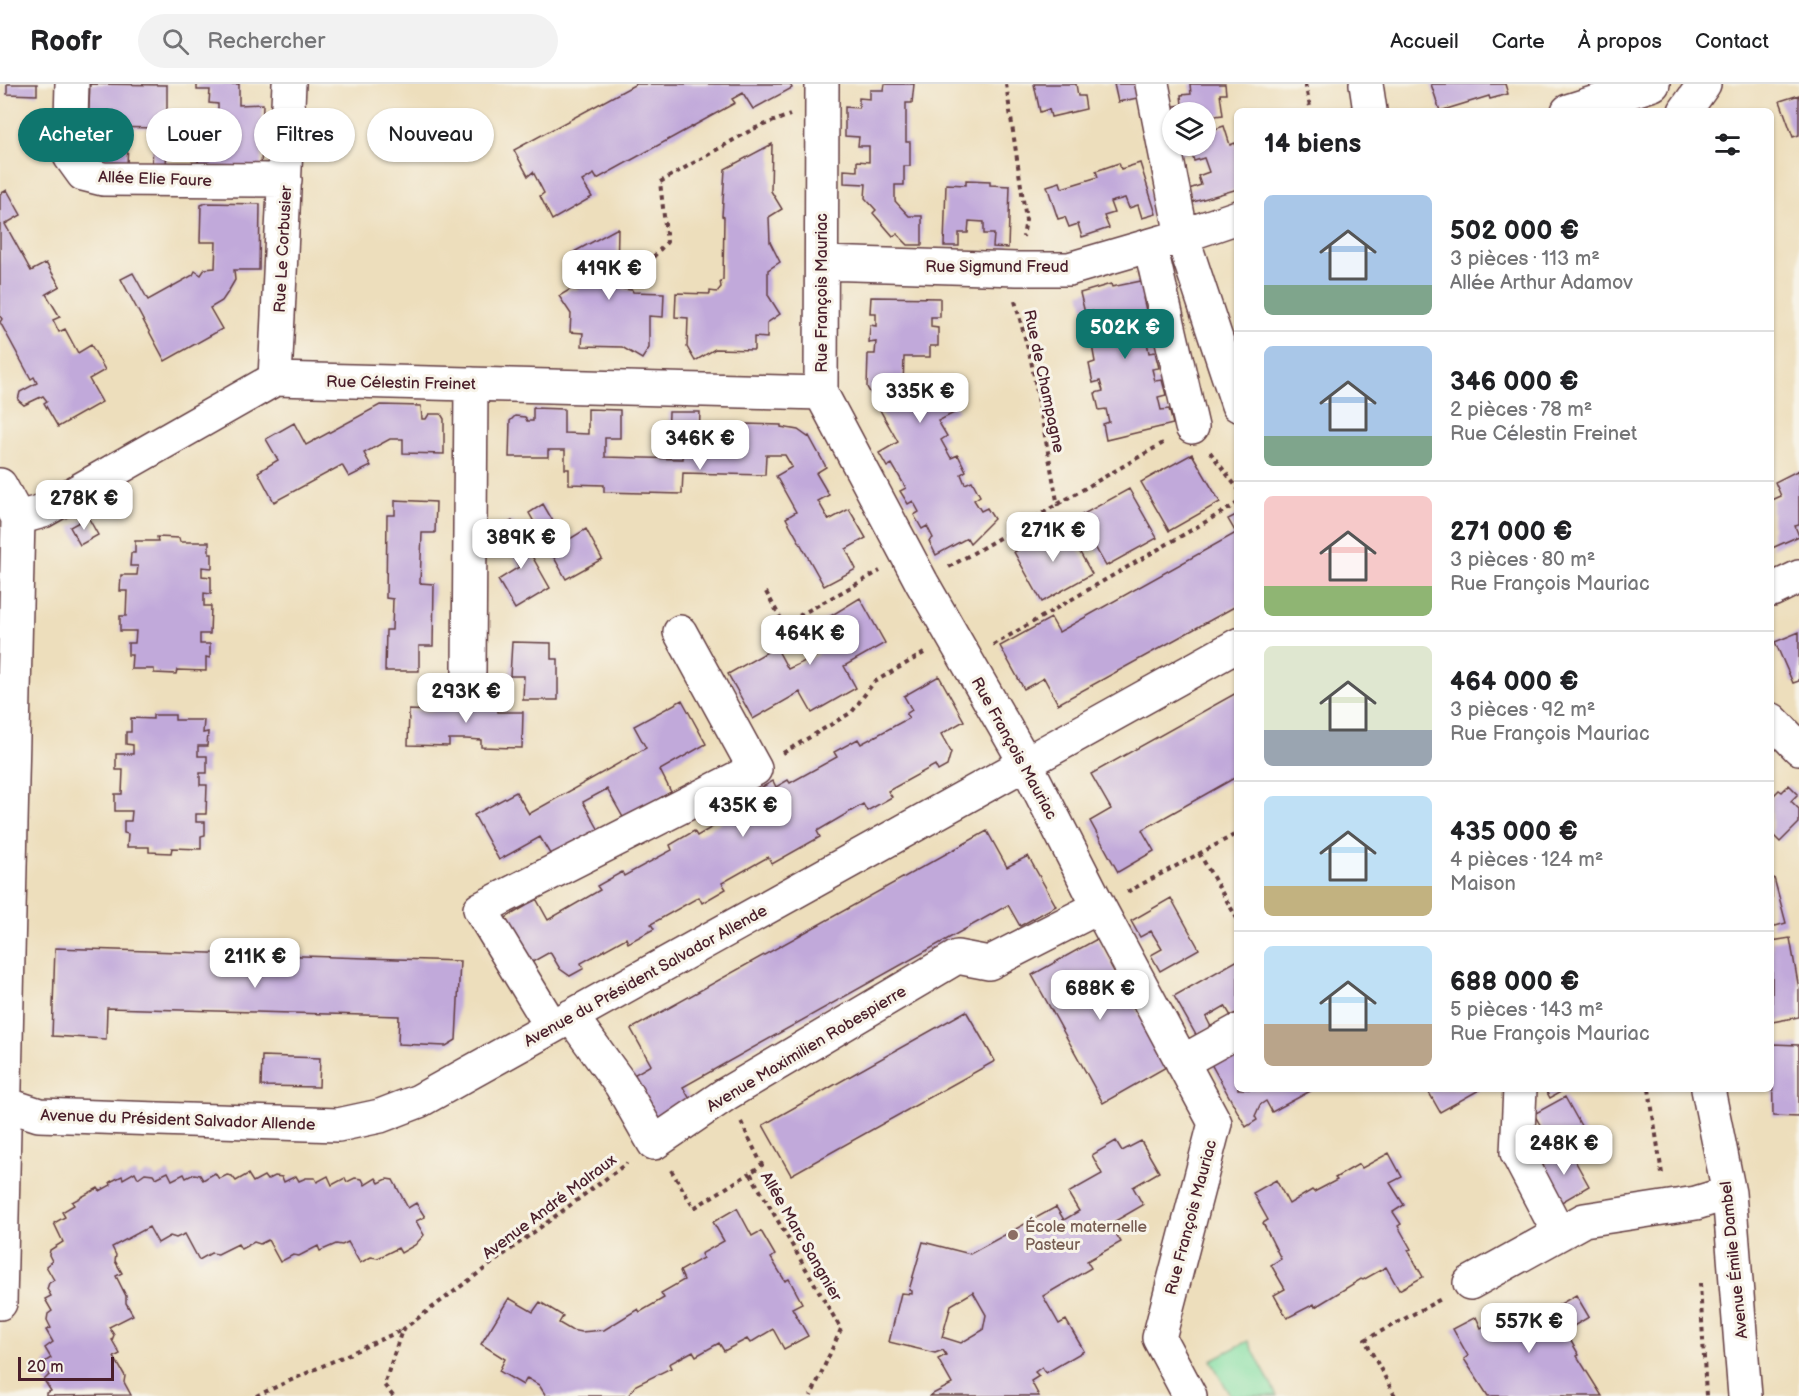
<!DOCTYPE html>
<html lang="fr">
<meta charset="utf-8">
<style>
body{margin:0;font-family:"Balsamiq Sans",sans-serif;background:#f2f2f2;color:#202124;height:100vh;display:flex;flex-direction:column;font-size:22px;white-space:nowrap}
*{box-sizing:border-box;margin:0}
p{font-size:20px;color:#757577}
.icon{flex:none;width:33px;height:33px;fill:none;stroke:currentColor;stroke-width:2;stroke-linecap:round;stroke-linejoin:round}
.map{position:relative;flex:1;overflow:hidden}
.side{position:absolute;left:1234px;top:24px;width:540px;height:984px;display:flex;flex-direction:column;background:#fff;border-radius:9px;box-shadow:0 2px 4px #0004}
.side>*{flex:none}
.top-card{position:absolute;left:18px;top:24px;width:570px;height:54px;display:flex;gap:12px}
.controls{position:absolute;left:1162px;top:18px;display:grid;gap:12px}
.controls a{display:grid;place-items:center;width:54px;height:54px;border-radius:50%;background:#fff;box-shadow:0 2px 4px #0004;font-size:30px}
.scale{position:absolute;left:18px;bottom:15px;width:96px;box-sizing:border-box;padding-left:6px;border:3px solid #4a1f2b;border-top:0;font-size:16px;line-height:21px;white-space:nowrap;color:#4a1f2b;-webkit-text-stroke:4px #f7f3e8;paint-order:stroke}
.price{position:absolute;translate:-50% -51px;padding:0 14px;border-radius:12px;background:#fff;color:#222;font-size:20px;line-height:39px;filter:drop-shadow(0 2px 3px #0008)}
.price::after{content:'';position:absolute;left:50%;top:36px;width:18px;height:14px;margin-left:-9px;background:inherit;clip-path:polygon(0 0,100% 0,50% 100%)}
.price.active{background:#0f766e;color:#fff}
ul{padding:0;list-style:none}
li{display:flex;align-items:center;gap:18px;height:150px;padding:0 30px}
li+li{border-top:2px solid #e0e0e0}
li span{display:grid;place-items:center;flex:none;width:168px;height:120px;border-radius:9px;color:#555}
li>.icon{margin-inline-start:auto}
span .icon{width:72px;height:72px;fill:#fffc;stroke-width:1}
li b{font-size:26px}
h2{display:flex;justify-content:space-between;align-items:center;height:72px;padding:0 30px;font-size:26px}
.tag{padding:0 21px;border-radius:27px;background:#fff;box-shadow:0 2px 4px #0004;font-size:21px;line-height:54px}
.tag.active{background:#0f766e;color:#fff}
header{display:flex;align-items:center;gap:36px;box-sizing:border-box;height:84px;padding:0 30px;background:#fff;border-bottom:2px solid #e0e0e0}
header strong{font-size:28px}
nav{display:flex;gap:33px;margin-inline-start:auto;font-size:21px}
.search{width:420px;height:54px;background:#f2f2f2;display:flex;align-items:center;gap:15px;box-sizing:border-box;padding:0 21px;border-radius:33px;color:#757577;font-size:22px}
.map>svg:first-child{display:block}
.green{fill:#86e0a6;stroke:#688068;stroke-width:1.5}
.building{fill:#c1a9da;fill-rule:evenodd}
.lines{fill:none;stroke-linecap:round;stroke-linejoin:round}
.minor-casing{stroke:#623c41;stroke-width:36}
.path{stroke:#623c41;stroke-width:4;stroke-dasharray:4.5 4.5;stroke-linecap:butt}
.minor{stroke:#fff;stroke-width:33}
.education-dot{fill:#8d6e63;stroke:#f7f3e8;stroke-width:2}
.labels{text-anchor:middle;stroke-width:6;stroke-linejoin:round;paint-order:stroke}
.street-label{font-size:16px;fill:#4a1f2b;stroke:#f7f3e8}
.education-label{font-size:16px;fill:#785e54;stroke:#f7f3e8;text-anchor:start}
</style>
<header>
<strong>Roofr</strong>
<div class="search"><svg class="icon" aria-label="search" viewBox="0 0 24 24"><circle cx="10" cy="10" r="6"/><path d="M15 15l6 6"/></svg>Rechercher</div>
<nav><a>Accueil</a><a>Carte</a><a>À propos</a><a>Contact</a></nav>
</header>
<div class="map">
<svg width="1799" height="1312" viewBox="0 0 1799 1312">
<rect width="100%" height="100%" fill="#f7f3e8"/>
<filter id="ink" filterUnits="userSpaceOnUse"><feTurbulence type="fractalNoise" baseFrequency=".0167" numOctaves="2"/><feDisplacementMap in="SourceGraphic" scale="12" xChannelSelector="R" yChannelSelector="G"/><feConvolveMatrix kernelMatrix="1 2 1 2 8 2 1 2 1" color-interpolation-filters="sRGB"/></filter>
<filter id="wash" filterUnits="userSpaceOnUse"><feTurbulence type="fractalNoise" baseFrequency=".008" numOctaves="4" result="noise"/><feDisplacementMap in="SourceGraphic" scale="24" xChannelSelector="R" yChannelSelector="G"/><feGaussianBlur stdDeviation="1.35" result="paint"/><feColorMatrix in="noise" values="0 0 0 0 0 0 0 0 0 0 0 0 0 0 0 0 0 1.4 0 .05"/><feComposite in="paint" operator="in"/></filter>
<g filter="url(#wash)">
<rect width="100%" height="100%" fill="#eddebc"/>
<path class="green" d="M1248 1257 1277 1312H1230L1211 1276Z"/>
<g id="blocks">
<path class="building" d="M7 0H37V11L7 10Z
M90 0 167 1V44L88 43Z
M197 0H239V21L263 20 261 86 198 85 199 45H218V20L209 19 210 6H197Z
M636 0H790L792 4 753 25 743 9 732 15 735 19 597 95 594 90 582 97 592 113 552 136 540 112 544 109 533 88 528 92 514 66Z
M885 0H914L912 19H906V58H910V82H904V101H895V117L909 132H922V161H908L897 150 893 152 873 129 876 126 865 114 866 100 844 99V86L857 87V77L869 78V62H858L859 53 845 52V23L859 24V14L870 15V6H884Z
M1034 0H1076L1078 12H1084L1086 25 1051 33 1049 25 1040 28Z
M1114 0H1139L1142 13 1118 18Z
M1190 0H1225L1226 10H1220L1223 31 1206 33V28H1173L1168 23 1182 21 1181 11 1191 10Z
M1431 0H1505L1508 10 1490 15 1489 12 1440 27Z
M1799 11V51L1793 53 1780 17Z
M1224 42 1230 61 1235 59 1238 66V105L1193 118 1189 105 1201 101 1198 92 1209 88 1204 74 1194 77 1191 67 1178 71 1176 62H1206V48Z
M102 53 128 54 127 83H101Z
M153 55H167L166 84H152Z
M772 60 771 107 782 125 769 133 770 158 780 178 768 186V211L780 230 767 239V254L754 253V266L715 265 695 277 687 263 688 234 675 233 676 209 710 210V207L717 208 721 203 720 197 723 196 724 133 722 132 725 85Z
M1119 79 1121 85 1140 79 1156 130 1142 134 1138 121 1129 124 1125 114 1110 118 1114 129 1104 132 1109 144 1082 153 1078 140 1069 143 1065 133 1058 135 1047 102 1060 98 1062 104 1098 93 1096 87Z
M966 96 990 97V101L1010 102 1008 164 993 163 994 150H984V138L969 137 968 149H959V162H944L946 100 966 101Z
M7 106 21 131 5 140 31 187 46 179 60 202 46 210 60 233 53 236 59 248 65 245 78 269 91 261 105 286 89 295 102 318 58 343 44 319 47 317 43 312 24 321 18 316 20 308 37 299 34 293 31 295 0 238 2 235 0 232V110Z
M206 119 260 120 259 186H234L235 196 228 208 222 217 210 224 222 245 165 277 121 195 133 189 148 216 193 191 195 187 201 191 205 185 215 184 216 158H200L201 121Z
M618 144 617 193H619V200L624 205 632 206 633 208 664 209 663 233 649 232V264L642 275 622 263 582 262 583 249 570 248 571 230 559 212 571 205 578 206V182L572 181V169Z
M1146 196 1150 213 1143 214 1149 239 1156 238 1160 255 1147 258 1149 269 1155 268 1159 284 1152 285 1155 297 1162 296 1166 311 1158 313 1161 326 1169 325 1173 340 1106 356 1103 340 1109 338 1106 325 1099 326 1095 309 1103 307 1100 297 1093 299 1089 280 1095 278 1090 250 1096 249 1092 227 1085 229 1080 209 1111 200 1112 203Z
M871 213 940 214V233H931V243L938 244V262H930V273H904L903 302 912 317 937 303 943 313 949 310 958 327 938 337 947 352 941 356 951 374 958 371 966 387 961 390 965 400 972 397 980 412 974 416 981 427 987 424 994 435 970 459 967 454 936 471 929 457 933 454 927 442 922 445 914 431 919 428 913 417 908 420 900 407 906 404 892 380 887 383 879 369 898 358 867 303 868 270H875L876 258 869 259 870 241 876 242V229H870Z
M380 321 421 322 422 335H426L429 330H441L444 335V370L403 369V355H390L364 369 371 382 349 393 342 381 274 418 258 388 278 376 266 355 294 339 306 361Z
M533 324 564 325V349L588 350V325L620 326V354H605V373L683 375 684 355H668L669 328H700L699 353H747V340L781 341V343L798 346 808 353 809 352 826 383 816 389 829 411 818 417 829 436 849 425 866 454 846 465 856 485 824 502 786 434 796 428 776 392 792 383 785 371H766L765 391 683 389 682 410 604 408V401L569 400V385H565V366H548V373H509L510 337 515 332 525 333 527 337H533Z
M1192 370 1220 418 1169 447 1141 398Z
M1799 386V441L1795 442 1799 452 1772 464V416L1781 412 1775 398Z
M1129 405 1157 454 1106 482 1078 433Z
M395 416 436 418 435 449H422L420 499 434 500 433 562H419V587H385L386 546H392L393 515 386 514 387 431H395Z
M543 420 565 458 586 445 602 475 566 495 529 429Z
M1238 430V521L1058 620 1044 594 1024 605 1000 562 1051 534 1059 548 1236 449 1228 435Z
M88 433 98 451 80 461 70 443Z
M512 437 550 504 515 525 498 496 519 483 498 445Z
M1064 440 1092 490 1042 518 1014 468Z
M157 453 179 454 180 458H209V470H212V484L202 483V492L211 493V510L204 509V522H211L210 550H200V560H210V574L206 573V587L177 586 176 590 154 589V585H131L132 571H128V559H135L136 547H120V532H126L127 507H120L121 491H137L138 482H130L131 469H135V457H158Z
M860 514 885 559 844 582 856 604 812 629 800 608 753 635 728 590 776 563 788 585 818 571 816 569 831 560 819 539Z
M1799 548V597L1793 599 1775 558Z
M512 558 551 559V575H558V616H523L524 592H510Z
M939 592 964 637 941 650 951 668 947 682 938 687 935 681 888 707 892 713 867 727 863 720 817 747 820 753 772 780 768 773 722 799 726 805 702 819 699 813 651 840 654 845 628 859 626 854 581 879 583 885 570 892 560 885 550 868 527 881 502 836 526 822 522 816 533 809 548 836 600 806 597 802 622 788 624 792 672 766 670 761 694 747 697 752 742 726 740 722 753 715 750 710 773 697 776 703 788 696 790 699 837 673 834 668 858 655 861 660 909 634 906 630 912 626 904 612Z
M1238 608V692L1142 746 1154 767 1118 788 1090 737 1111 725 1091 690Z
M435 614 498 615V628H523L522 664 481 663V656L466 655H449V662L408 661 409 626 434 627Z
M682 616 706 660 660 686 671 708 624 735 607 705 583 718 600 748 553 775 540 753 499 776 474 731 516 708 529 730 646 664 634 642Z
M153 631H175V636H204L203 649 208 648 207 662H198V672H207V689H200V701H207L206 730H196V738H205V751L201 752V765L172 764 171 769 149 768V763H127L128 750 124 749V737H131L132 727H115V710H122L123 686H116V670H133V661L126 660V648H131V634L153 635Z
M1789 701 1798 710 1791 717 1799 725V739L1780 758 1772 750V713L1779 706 1782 708Z
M987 747 1007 783 1028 772 1056 822 1020 842 1008 821 683 1003 695 1024 659 1044 630 993 651 981 631 945Z
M1774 794 1786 839 1772 843V795Z
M1171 814 1199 865 1160 887 1151 871 1162 865 1151 847 1140 853 1131 837Z
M1790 854 1799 905V933L1772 938V857Z
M1097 855 1168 982 1103 1019 1032 891Z
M55 864 460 877 456 956 446 962 398 960 399 932 107 924 106 955 52 952Z
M1238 876V928L1231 932 1225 922 1206 933 1211 943 1196 951 1174 912Z
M966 927 995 977 791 1091 763 1041Z
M1772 960 1799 961V1033L1773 1032Z
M1238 962V1005H1314L1272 1028 1266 1017 1260 1021 1255 1032 1257 1036 1246 1043 1210 978Z
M262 972 320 974 319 1003 261 1002Z
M1427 1005H1481L1440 1028Z
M1545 1005H1566L1550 1014Z
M1565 1013 1585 1049 1555 1067 1534 1030Z
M1116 1057 1122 1067 1141 1057 1159 1088 1133 1103 1143 1121 1110 1140 1121 1158 1087 1177 1091 1184 1043 1212 1059 1240 1066 1236 1084 1267 1046 1289 1042 1283 1035 1288 1039 1292 1031 1297 1039 1312H929L952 1300 938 1275 946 1271 943 1266 935 1269 889 1258 901 1209 912 1210V1207L909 1206 923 1158 970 1170 1056 1123 1064 1136 1079 1127 1068 1109 1102 1090 1092 1071ZM973 1208 986 1231 983 1246 961 1259 942 1253 951 1221Z
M1569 1066 1589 1102 1560 1119 1539 1083Z
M1389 1069 1402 1093 1390 1099 1404 1121 1393 1128 1401 1140 1398 1142 1411 1165 1408 1166 1423 1193 1399 1206 1386 1183 1363 1196 1361 1195 1315 1223 1314 1220 1287 1234 1274 1211 1285 1205 1271 1181 1281 1175 1263 1139 1268 1136 1253 1109 1276 1096 1289 1120 1312 1106 1314 1108 1337 1096 1335 1094 1359 1080 1362 1084Z
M135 1088 138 1094 145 1089 153 1090 156 1094 168 1088 172 1096 184 1090 186 1094 194 1090 200 1091 203 1096 215 1089 219 1095 227 1091 232 1092 236 1097 248 1090 253 1098 264 1092 267 1096 275 1092 282 1093 284 1098 296 1092 299 1097 306 1094H315L317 1098 328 1092 332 1101 345 1094 347 1098 355 1094 362 1095 365 1101 376 1094 379 1099 387 1095 393 1096 408 1124 416 1119 425 1133 416 1137 424 1151 415 1161 401 1169 398 1164 378 1174 371 1173 360 1179 348 1158 342 1161 336 1160 320 1167 318 1162 299 1172 293 1171 280 1178 268 1156 260 1160 254 1158 241 1165 238 1160 218 1170 211 1169 199 1176 185 1150 176 1154 170 1152 158 1159 149 1143 112 1163 116 1171 115 1177 122 1189 116 1192 126 1212V1219L133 1231 109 1243 114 1251 112 1256 120 1270 114 1273 125 1292 124 1298 131 1311 46 1312V1309L51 1307 44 1296 49 1291 45 1284 46 1277 51 1274 45 1264 53 1258 46 1246 51 1244 47 1236 48 1230 52 1227 45 1215 51 1212 47 1205 49 1199 54 1196 46 1182 52 1177 49 1171 50 1166 63 1158 54 1139 65 1133 62 1128 74 1121 72 1118 98 1104 100 1107 111 1101 110 1098 122 1092 123 1095Z
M737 1124 752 1152 761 1147 775 1171 771 1174 785 1197 789 1195 802 1219 792 1224 808 1252 784 1265 773 1245 750 1259 747 1255 724 1267 719 1259 696 1272 693 1267 669 1280 671 1284 636 1301 628 1312H546L539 1301 527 1294 523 1301 499 1287 505 1275 481 1260 509 1214 533 1228 540 1218 563 1232 559 1239 571 1246 581 1248 604 1246 638 1225 640 1228 664 1214 661 1209 684 1196 680 1187 703 1174 701 1170 724 1157 713 1138Z
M1576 1211 1589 1233 1565 1247 1579 1271 1577 1272 1602 1312H1488L1464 1275 1468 1272 1453 1245 1476 1233 1481 1244 1506 1230 1512 1240 1548 1222 1550 1226Z"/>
</g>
</g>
<g filter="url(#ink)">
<use href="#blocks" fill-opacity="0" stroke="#623c41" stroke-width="1.5"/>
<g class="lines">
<defs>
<path id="minor" d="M72 0 70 72 83 90 103 95 285 96
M822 0 821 309 922 499 1025 678 1099 823 1215 1039 1159 1254 1190 1312
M1152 0 1182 152 1238 321
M1366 0 1370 27
M1568 27 1653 0
M1685 27 1704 0
M1150 161 1192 343
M822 179 1017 185H1069L1182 152 1238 133
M275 295 289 0
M0 401 18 434 0 1219
M18 434 43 427 275 295 821 309
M1772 506 1799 493
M469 588 471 300
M1772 636 1799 664
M571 932 621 1001 654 1059 726 1010 957 873 989 879 1099 823
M552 943 480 825 755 685 680 548
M1182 978 1238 947
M1520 1005 1517 1069 1559 1149
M1708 1005 1729 1109 1745 1312
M5 1020 39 1031 338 1041 380 1032 419 1017 1238 561
M1470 1199 1584 1136 1696 1119 1729 1109"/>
</defs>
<use href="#minor" class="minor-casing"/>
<path class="path" d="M1006 0 1026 136 1023 153
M1305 0 1311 27
M635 193 667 158 660 98 753 45 790 31
M1015 217 1031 276 1058 422
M1210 368 1238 405
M949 483 1165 358
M766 508 784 540 880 487
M993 561 1238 419
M783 669 852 628 874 598 924 569
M1199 769 1238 836
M1127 808 1238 749
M1649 1005 1662 1090
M741 1038 762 1081 750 1089 841 1245 811 1312
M671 1086 694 1124 750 1089
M1700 1199 1706 1312
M256 1312 402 1246
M393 1312 384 1301 402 1246 627 1079
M1395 1312 1365 1256 1443 1214"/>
<use href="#minor" class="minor"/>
</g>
</g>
<circle class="education-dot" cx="1013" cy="1151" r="6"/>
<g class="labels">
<g class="street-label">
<text transform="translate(155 94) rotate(2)" y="6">Allée Elie Faure</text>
<text transform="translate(282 165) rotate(-87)" y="6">Rue Le Corbusier</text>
<text x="997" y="188">Rue Sigmund Freud</text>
<text transform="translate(821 209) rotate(-90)" y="6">Rue François Mauriac</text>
<text transform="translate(1045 297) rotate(78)" y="6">Rue de Champagne</text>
<text transform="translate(401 298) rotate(1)" y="6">Rue Célestin Freinet</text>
<text transform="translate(1015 664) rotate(61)" y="6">Rue François Mauriac</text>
<text transform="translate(645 891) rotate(-29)" y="6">Avenue du Président Salvador Allende</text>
<text transform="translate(806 964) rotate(-31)" y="6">Avenue Maximilien Robespierre</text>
<text transform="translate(178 1035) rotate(2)" y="6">Avenue du Président Salvador Allende</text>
<text transform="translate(549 1122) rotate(-37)" y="6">Avenue André Malraux</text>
<text transform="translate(1190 1133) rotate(-75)" y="6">Rue François Mauriac</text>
<text transform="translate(802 1152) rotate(60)" y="6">Allée Marc Sangnier</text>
<text transform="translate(1733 1176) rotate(-96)" y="6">Avenue Émile Dambel</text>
</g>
<g class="education-label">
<text x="1025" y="1148">École maternelle<tspan x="1025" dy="18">Pasteur</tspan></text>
</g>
</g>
</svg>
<div class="controls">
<a><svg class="icon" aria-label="layers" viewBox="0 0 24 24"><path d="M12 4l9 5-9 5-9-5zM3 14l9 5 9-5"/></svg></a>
</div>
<div class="scale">20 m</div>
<b class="price" style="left:609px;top:217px">419K €</b>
<b class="price active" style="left:1125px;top:276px">502K €</b>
<b class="price" style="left:920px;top:340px">335K €</b>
<b class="price" style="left:700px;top:387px">346K €</b>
<b class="price" style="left:84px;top:447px">278K €</b>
<b class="price" style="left:1053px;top:479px">271K €</b>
<b class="price" style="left:521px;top:486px">389K €</b>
<b class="price" style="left:810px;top:582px">464K €</b>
<b class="price" style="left:466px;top:640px">293K €</b>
<b class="price" style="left:743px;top:754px">435K €</b>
<b class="price" style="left:255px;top:905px">211K €</b>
<b class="price" style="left:1100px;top:937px">688K €</b>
<b class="price" style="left:1564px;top:1092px">248K €</b>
<b class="price" style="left:1529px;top:1270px">557K €</b>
<div class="top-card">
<a class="tag active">Acheter</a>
<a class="tag">Louer</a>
<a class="tag">Filtres</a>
<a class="tag">Nouveau</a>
</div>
<section class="side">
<h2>14 biens<svg class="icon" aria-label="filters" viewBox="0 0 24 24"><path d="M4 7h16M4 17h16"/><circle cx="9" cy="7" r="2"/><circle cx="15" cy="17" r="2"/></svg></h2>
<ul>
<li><span style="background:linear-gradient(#a9c7e8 75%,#7fa58c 0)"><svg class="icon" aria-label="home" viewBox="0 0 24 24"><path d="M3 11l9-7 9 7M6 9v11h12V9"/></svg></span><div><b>502 000 €</b><p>3 pièces · 113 m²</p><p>Allée Arthur Adamov</p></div></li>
<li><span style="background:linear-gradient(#a9c7e8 75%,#7fa58c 0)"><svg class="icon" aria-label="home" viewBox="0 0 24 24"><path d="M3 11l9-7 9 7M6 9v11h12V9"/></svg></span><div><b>346 000 €</b><p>2 pièces · 78 m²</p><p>Rue Célestin Freinet</p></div></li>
<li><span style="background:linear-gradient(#f6c9c9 75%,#8fb573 0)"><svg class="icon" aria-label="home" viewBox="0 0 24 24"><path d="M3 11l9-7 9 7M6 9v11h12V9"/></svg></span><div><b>271 000 €</b><p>3 pièces · 80 m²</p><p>Rue François Mauriac</p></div></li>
<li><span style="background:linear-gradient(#dfe7d0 70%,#9aa5b1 0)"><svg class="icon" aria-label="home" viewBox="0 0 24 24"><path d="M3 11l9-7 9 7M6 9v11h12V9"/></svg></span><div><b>464 000 €</b><p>3 pièces · 92 m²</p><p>Rue François Mauriac</p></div></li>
<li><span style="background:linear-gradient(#bfe0f5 75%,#c2b280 0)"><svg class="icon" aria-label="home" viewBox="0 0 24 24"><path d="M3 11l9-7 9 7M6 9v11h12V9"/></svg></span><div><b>435 000 €</b><p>4 pièces · 124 m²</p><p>Maison</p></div></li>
<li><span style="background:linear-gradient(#bfe0f5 65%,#b9a48a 0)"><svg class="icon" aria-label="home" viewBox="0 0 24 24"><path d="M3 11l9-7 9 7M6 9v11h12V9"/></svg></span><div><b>688 000 €</b><p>5 pièces · 143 m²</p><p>Rue François Mauriac</p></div></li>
</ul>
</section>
</div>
